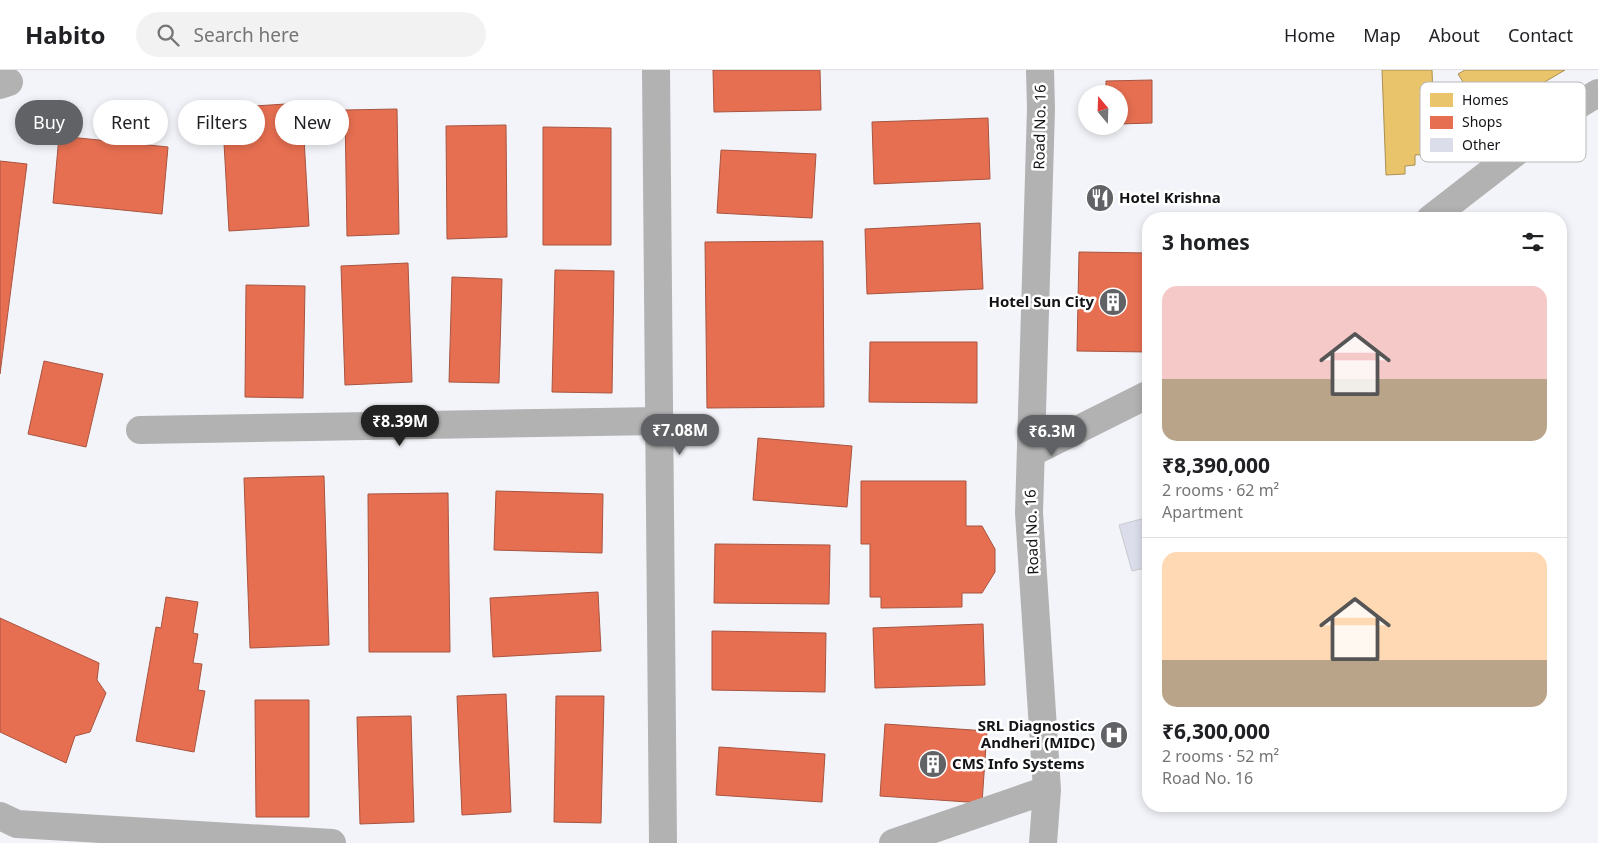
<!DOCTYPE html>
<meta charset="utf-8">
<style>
body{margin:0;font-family:"Noto Sans",sans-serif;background:#f2f2f2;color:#202124;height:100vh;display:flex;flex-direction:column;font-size:19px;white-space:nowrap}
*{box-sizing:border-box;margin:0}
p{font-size:16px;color:#757577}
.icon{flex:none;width:28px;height:28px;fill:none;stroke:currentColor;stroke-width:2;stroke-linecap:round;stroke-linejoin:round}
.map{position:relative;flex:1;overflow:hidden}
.side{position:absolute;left:1142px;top:142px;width:425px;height:600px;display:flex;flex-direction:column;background:#fff;border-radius:20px;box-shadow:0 2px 8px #0003}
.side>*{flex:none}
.top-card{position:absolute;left:15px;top:30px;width:475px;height:45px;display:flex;gap:10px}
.needle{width:32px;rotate:341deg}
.fabs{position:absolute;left:1078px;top:15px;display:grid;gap:10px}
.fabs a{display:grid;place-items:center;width:50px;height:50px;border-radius:50%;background:#fff;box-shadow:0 2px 8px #0003;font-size:25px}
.price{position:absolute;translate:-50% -42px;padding:0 11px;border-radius:18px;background:#616266;color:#fff;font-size:16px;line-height:32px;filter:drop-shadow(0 1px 2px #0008)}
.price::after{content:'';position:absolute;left:50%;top:30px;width:15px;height:11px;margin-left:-8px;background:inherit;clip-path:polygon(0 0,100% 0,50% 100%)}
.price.active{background:#222;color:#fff}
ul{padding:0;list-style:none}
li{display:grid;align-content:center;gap:10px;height:265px;padding:0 20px}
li+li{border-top:1px solid #e0e0e0}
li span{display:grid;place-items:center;height:155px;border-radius:15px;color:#555}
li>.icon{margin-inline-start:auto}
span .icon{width:90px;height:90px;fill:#fffc;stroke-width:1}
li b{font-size:21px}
h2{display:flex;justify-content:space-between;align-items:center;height:60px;padding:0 20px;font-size:21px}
.pill{padding:0 18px;border-radius:22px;background:#fff;box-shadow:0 2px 8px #0003;font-size:18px;line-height:45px}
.pill.active{background:#616266;color:#fff}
header{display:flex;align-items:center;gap:30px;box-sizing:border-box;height:70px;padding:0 25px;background:#fff;border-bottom:1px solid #e0e0e0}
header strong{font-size:24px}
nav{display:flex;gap:28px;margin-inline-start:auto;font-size:18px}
.search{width:350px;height:45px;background:#f2f2f2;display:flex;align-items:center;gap:12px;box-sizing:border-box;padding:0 18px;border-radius:28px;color:#757577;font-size:19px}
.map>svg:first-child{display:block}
.homes{fill:#e9c46a;stroke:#a98f51}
.shops{fill:#e76f51;stroke:#a75440}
.building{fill:#dbddeb;stroke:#cacace}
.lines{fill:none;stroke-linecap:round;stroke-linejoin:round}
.minor{stroke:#b2b2b2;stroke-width:28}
.labels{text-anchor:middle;stroke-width:5;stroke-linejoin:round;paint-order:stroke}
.street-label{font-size:15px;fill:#131417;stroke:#fff}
.poi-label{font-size:15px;font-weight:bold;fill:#131417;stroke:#fff;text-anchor:start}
.key{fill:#fff;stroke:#b8b8b9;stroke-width:1}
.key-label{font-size:14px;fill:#131417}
</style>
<header>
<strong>Habito</strong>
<div class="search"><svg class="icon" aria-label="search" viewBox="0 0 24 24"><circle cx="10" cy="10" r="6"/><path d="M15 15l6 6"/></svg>Search here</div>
<nav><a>Home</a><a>Map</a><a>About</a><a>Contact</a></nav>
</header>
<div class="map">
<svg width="1598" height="773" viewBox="0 0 1598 773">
<rect width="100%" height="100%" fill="#f3f4f9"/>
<path class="homes" d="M1382 0H1432L1435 84 1415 85V95L1405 96V104L1386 105Z
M1465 0H1565L1470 56 1452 27 1467 18 1458 4Z"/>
<path class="shops" d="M713 0H820L821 40 714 42Z
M1152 10V53L1119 54V24H1106V11Z
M302 33 309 156 229 161 222 38Z
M397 39 399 164 347 166 345 40Z
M988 48 990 109 874 114 872 52Z
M506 55 507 167 447 169 446 56Z
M543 57 611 58V175H543Z
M59 66 168 77 162 144 53 133Z
M721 80 816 84 812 148 717 143Z
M0 91 27 94 0 304Z
M980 153 983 219 867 224 865 159Z
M823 171 824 337 707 338 705 172Z
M1079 182 1149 183V282L1077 281Z
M408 193 412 312 345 315 341 196Z
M555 200 614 201 612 323 552 322Z
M452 207 502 209 499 313 449 312Z
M246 215 305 216 303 328 245 327Z
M870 272H977V333L869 332Z
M44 291 103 304 86 377 28 364Z
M758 368 852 376 847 437 753 430Z
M324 406 329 575 250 578 244 408Z
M861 411H966V456H982L995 479V502L982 523H962V537L881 538V527H870V474H861Z
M496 421 603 424 602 483 494 480Z
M448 423 450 582H369L368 424Z
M715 474 830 475 829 534 714 533Z
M598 522 601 581 493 587 490 528Z
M166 527 198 532 193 563 198 564 193 593 202 594 198 620 205 621 194 682 136 671 156 557 161 558Z
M0 548 99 593 97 610 106 623 90 662 75 666 66 693 0 662Z
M983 554 985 615 875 618 873 558Z
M712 561 826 563 825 622 712 620Z
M506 624 511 742 462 745 457 626Z
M556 626H604L601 753 554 752Z
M255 630H309V747H256Z
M411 646 414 752 360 754 357 647Z
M885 654 987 661 982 733 880 726Z
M719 677 825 684 822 732 716 725Z"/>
<path class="building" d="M1149 447V497L1132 501 1119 455Z"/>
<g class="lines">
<path class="minor" d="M656 0 663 773
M1040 0 1041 39 1029 443 1047 720 1043 773
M0 15 9 12
M1430 149 1573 38 1598 23
M140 360 658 351
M1031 383 1149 324
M0 746 17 754 332 773
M893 773 1047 720"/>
</g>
<defs>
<symbol id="restaurant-disc" viewBox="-11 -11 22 22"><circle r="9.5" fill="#616266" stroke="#fff"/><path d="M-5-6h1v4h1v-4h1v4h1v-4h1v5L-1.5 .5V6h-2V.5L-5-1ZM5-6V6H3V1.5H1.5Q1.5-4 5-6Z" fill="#fff"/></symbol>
<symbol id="building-disc" viewBox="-11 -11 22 22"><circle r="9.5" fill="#616266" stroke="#fff"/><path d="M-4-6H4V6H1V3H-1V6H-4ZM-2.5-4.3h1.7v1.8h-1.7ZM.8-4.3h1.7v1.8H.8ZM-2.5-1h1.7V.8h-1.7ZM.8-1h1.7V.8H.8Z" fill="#fff"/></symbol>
<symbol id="hospital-disc" viewBox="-11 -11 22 22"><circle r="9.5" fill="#616266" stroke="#fff"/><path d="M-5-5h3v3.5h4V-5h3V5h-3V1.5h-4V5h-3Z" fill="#fff"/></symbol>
</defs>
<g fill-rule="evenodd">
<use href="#restaurant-disc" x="1084" y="112" width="32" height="32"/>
<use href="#building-disc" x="1097" y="216" width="32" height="32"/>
<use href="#hospital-disc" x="1098" y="649" width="32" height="32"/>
<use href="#building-disc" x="917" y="678" width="32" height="32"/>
</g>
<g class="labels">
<g class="street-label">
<text transform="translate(1040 57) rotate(-89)" y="5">Road No. 16</text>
<text transform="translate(1032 462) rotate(-92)" y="5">Road No. 16</text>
</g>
<g class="poi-label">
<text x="1119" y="133">Hotel Krishna</text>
<text x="1094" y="237" text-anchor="end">Hotel Sun City</text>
<text x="1095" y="661" text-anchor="end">SRL Diagnostics<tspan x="1095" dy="17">Andheri (MIDC)</tspan></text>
<text x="952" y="699">CMS Info Systems</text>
</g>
</g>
<rect x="1420" y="12" width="166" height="80" rx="8" class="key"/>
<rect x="1430" y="23" width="23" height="14" fill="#e9c46a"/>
<rect x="1430" y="46" width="23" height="13" fill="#e76f51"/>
<rect x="1430" y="68" width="23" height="14" fill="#dbddeb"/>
<g class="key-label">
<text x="1462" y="35">Homes</text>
<text x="1462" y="57">Shops</text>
<text x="1462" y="80">Other</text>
</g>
</svg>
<div class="fabs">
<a><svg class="needle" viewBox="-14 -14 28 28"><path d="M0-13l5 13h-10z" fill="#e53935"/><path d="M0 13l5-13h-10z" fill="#757577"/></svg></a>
</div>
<b class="price active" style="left:400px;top:377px">₹8.39M</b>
<b class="price" style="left:680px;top:386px">₹7.08M</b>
<b class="price" style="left:1052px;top:387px">₹6.3M</b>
<div class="top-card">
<a class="pill active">Buy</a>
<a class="pill">Rent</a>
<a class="pill">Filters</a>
<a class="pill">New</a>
</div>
<section class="side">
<h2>3 homes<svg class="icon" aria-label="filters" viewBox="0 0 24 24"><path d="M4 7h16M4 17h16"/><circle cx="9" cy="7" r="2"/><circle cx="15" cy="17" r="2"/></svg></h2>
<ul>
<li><span style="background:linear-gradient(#f6c9c9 60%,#b9a48a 0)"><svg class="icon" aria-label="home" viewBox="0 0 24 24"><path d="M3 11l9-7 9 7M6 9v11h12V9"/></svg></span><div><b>₹8,390,000</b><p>2 rooms · 62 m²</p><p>Apartment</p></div></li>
<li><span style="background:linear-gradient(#ffd9b3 70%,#b9a48a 0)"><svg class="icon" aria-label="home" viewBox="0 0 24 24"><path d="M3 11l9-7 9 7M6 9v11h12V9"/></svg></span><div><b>₹6,300,000</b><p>2 rooms · 52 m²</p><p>Road No. 16</p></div></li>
</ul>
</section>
</div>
